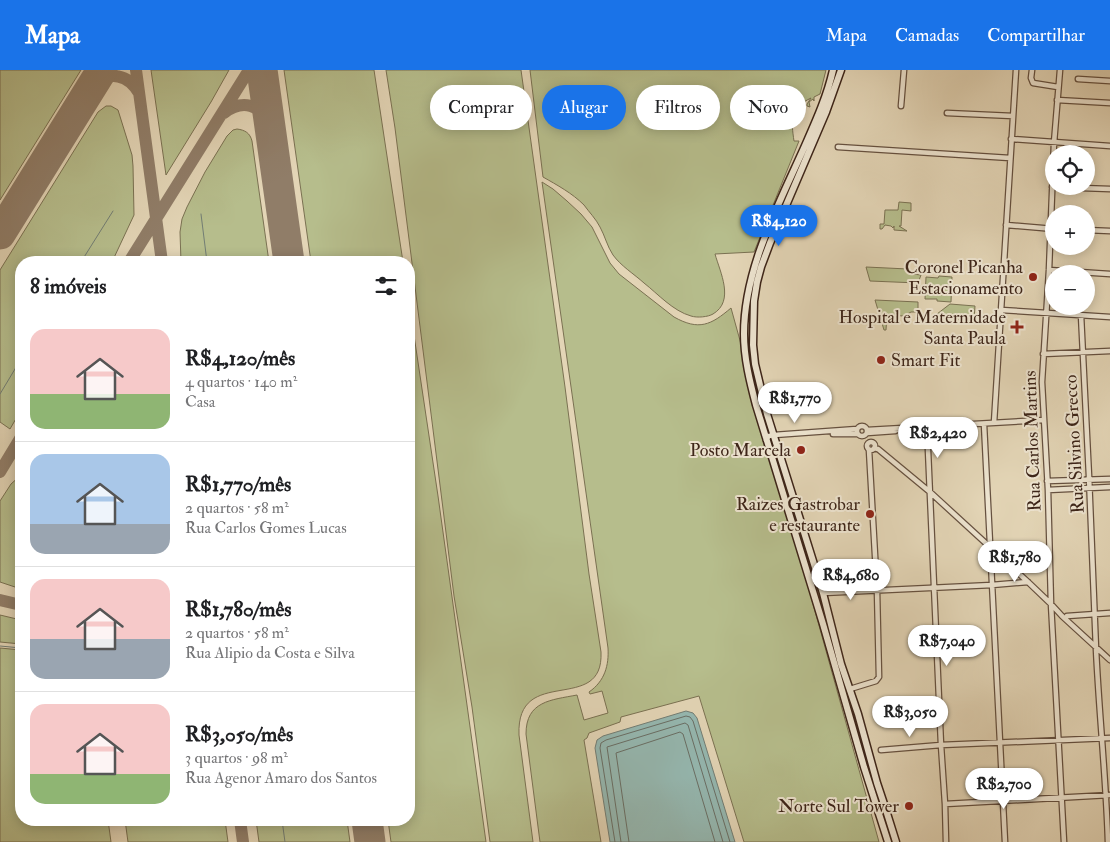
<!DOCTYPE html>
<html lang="pt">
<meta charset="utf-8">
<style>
body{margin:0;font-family:"IM FELL Double Pica",serif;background:#f2f2f2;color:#202124;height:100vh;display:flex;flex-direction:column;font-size:19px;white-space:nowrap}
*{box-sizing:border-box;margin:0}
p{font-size:16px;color:#757577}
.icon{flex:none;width:28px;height:28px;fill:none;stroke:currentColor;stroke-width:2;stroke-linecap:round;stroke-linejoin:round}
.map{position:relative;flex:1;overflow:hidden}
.drawer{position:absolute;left:15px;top:186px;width:400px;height:570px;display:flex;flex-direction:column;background:#fff;border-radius:20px;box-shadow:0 2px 12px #0003}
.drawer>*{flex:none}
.hud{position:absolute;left:430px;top:15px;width:475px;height:45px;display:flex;gap:10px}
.fabs{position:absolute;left:1045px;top:75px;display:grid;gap:10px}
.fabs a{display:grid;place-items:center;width:50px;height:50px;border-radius:50%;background:#fff;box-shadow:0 2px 12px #0003;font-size:25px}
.price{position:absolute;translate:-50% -42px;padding:0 11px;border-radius:18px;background:#fff;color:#222;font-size:16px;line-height:32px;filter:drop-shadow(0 1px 2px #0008)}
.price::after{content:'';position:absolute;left:50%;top:30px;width:15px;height:11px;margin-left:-8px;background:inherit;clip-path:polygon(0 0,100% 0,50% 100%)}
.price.active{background:#1a73e8;color:#fff}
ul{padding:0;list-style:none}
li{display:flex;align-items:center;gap:15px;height:125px;padding:0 15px}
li+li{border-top:1px solid #e0e0e0}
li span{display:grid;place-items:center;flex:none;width:140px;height:100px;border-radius:15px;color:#555}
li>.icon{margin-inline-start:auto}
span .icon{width:60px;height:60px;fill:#fffc;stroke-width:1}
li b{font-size:21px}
h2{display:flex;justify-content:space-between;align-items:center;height:60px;padding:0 15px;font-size:21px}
.pill{padding:0 18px;border-radius:22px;background:#fff;box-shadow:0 2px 12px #0003;font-size:18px;line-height:45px}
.pill.active{background:#1a73e8;color:#fff}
header{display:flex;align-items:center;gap:30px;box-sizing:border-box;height:70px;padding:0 25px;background:#1a73e8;color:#fff}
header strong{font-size:24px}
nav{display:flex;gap:28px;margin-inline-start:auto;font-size:18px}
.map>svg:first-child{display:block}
.green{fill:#b6bd8c;stroke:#7a7152}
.water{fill:#95b8b1;stroke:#727d74}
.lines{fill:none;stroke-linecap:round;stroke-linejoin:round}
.shore{stroke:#696e65;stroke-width:1}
.stream{stroke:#727d74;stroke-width:1}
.taxiway{stroke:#907d68;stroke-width:12}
.runway{stroke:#907d68;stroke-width:31}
.street-casing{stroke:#665140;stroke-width:7}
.secondary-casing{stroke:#3d2519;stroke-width:9}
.street{stroke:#ede4d0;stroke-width:4.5}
.secondary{stroke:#ede4d0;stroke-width:6}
.poi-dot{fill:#8f2418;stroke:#ede4d0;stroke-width:2}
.labels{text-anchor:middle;stroke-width:4;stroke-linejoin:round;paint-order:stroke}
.poi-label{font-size:18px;fill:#3d2519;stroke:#ede4d0;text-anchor:end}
.street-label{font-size:18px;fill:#3d2519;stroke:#ede4d0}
</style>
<header>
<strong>Mapa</strong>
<nav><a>Mapa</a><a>Camadas</a><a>Compartilhar</a></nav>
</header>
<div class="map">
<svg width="1110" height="772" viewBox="0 0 1110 772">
<rect width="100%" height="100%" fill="#e3d5b6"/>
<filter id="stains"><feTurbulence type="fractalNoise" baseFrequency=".004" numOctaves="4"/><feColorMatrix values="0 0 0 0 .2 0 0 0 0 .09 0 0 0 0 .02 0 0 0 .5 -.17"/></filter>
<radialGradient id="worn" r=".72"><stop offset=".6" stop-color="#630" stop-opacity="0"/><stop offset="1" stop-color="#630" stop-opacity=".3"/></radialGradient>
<path class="green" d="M0 0H81L0 130Z
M151 0H229L211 32 166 105Z
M284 0H374L403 192H311Z
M386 0H521L565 317 589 504 601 582C604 646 516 593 519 665L533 772H490L472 637 454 526 395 58Z
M530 0H826L820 24 814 27V31L813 29 809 32 810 37 807 36V34L811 28C790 38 791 51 794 71H799L754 182 715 184C720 202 735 231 713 244 708 247 697 248 691 246 673 241 658 224 644 213 634 204 621 196 613 185 607 176 605 166 600 157 596 149 589 142 584 135 572 123 557 115 543 107Z
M106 36H111L118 40 132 85 133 96 134 145 112 192H21V340L10 359 0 352V200L98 42Z
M237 59C245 60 250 63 252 71L269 192H181L180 162 182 149 187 137 205 102 227 66 233 60Z
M542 112 553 119 567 131 581 144 592 157 610 193 619 204 674 247C699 261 711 255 731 238L879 772H744L699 626 621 647 620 652 589 663 587 668 584 670 601 772H540L526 664C526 631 551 630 577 625L584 650 608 643 602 621 590 624 589 622C605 611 609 595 608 578Z
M899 132 911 133V141L902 140 901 156H899L907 161 894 160V156L893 158 891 156 885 155 882 159H880V154H884L885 140H898Z
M866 197 908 199 913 204 921 205 918 213 870 211Z
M939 206 952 207 951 232 937 231V229H925L926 207 938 208Z
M875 230 918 232V242H911L904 246 887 245 886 260H884Z
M409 232 438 426 486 772H391L388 750H409Z
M950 234 975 236 974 250 940 248 937 244Z
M21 405V519L0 512V431L11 414Z
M0 545 21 550V574L0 572Z
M0 578 21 580V750H108L111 772H0Z
M125 750H225L228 772H128Z
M256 750H347L350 772H259Z"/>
<path class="water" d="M686 641 693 643 697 648 735 772H610L595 678 597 670 603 666Z"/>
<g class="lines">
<path class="shore" d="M615 772 600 678 601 673 606 670 686 646 690 647 693 651 730 772
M621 772 607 677 685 653 688 655 723 772
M629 772 616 683 680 662 683 664 715 772"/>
<path class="stream" d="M201 144 207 192
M81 192 113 141
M0 324 21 289
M0 576 21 578
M282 750 285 772"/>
<path class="taxiway" d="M136 0 162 192
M260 0 265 21
M93 14C110 1 128 4 139 23
M224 43C242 29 261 34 270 55
M129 192 249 0
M0 402 21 367
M0 530 21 535
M240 750 243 772"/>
<path class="runway" d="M262 0 289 192
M0 164 102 0
M367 750 370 772"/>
<defs>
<path id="street" d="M1032 0 1031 8 1033 13 1058 17
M1060 0 1054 73 1049 200 1042 312 1048 420 1051 534 1064 772
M1078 9 1110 11
M1057 30 1110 33
M901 36 904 0
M947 43 1013 46
M1011 69 1110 76
M838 77 1010 88
M1052 117 1110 119
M1006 155 1054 159
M1086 160 1110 161
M1049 200 1110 204
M1001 240 1110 247
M1081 245C1087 356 1092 468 1096 579 1099 643 1106 707 1108 772
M1043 284 1110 281
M994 353 1016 0
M984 354 1005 772
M857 361a5 5 0 1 1 10 0a5 5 0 1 1-10 0Z
M927 357 941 675 945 734 946 772
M867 360 1044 350
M867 363 895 361 899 359
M833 364H858
M766 370 769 366 774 365 857 359
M867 376a4 4 0 1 1 8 0a4 4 0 1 1-8 0Z
M874 378 878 379 930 422 1028 512 1051 534 1062 546 1110 590
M1047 411 1110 409
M1048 420 1110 417
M823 523 992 515 1028 512
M1067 546 1110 543
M850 619 876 611 879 607 877 520 869 380
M881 680 941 675 1110 668
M945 734 1110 725"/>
<path id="secondary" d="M833 0C827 27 815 53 804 78 778 136 744 199 744 264 744 288 750 312 756 335L823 554 864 697 888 772
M841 0 826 42 770 173 761 197 757 212 754 231 753 275 755 294 767 344 823 523 841 594 858 644 877 713 885 737 896 772"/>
</defs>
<use href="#street" class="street-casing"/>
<use href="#secondary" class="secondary-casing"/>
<use href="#street" class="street"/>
<use href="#secondary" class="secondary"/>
</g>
<g class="poi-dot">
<circle cx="1033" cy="207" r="5"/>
<path d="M1014.5 249.5h5v5h5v5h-5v5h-5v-5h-5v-5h5z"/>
<circle cx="881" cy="290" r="5"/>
<circle cx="801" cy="380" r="5"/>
<circle cx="870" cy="444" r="5"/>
<circle cx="909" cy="736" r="5"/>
</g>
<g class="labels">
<g class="poi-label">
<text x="1023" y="203">Coronel Picanha<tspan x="1023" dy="21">Estacionamento</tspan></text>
<text x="1006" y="253">Hospital e Maternidade<tspan x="1006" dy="21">Santa Paula</tspan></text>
<text x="891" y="296" text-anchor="start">Smart Fit</text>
<text x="791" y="386">Posto Marcela</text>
<text x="860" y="440">Raizes Gastrobar<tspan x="860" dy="21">e restaurante</tspan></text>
<text x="899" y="742">Norte Sul Tower</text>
</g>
<g class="street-label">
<text transform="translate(1032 371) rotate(-92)" y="6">Rua Carlos Martins</text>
<text transform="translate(1074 374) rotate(-93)" y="6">Rua Silvino Grecco</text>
</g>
</g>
<rect width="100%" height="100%" filter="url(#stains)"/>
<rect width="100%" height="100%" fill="url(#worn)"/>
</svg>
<div class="fabs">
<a><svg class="icon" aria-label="locate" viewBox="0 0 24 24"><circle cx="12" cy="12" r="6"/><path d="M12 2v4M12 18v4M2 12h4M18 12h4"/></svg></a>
<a>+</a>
<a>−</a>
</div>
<b class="price active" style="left:779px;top:177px">R$4,120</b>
<b class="price" style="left:795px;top:354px">R$1,770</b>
<b class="price" style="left:938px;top:389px">R$2,420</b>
<b class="price" style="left:1015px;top:513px">R$1,780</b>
<b class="price" style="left:851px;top:531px">R$4,680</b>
<b class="price" style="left:947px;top:597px">R$7,040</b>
<b class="price" style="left:910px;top:668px">R$3,050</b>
<b class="price" style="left:1004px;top:740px">R$2,700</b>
<div class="hud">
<a class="pill">Comprar</a>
<a class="pill active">Alugar</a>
<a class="pill">Filtros</a>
<a class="pill">Novo</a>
</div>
<section class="drawer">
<h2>8 imóveis<svg class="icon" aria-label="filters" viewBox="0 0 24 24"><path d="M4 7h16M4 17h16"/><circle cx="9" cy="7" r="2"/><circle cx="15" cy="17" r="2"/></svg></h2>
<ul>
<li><span style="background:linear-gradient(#f6c9c9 65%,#8fb573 0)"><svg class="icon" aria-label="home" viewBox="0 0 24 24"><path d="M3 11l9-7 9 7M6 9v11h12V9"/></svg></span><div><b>R$4,120/mês</b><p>4 quartos · 140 m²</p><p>Casa</p></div></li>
<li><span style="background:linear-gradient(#a9c7e8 70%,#9aa5b1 0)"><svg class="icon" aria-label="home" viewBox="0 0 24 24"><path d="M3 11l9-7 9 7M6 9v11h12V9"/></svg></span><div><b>R$1,770/mês</b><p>2 quartos · 58 m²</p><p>Rua Carlos Gomes Lucas</p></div></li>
<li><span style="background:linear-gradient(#f6c9c9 60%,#9aa5b1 0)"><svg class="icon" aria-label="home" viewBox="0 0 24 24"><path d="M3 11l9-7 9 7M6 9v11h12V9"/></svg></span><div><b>R$1,780/mês</b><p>2 quartos · 58 m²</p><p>Rua Alipio da Costa e Silva</p></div></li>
<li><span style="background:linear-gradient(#f6c9c9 70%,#8fb573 0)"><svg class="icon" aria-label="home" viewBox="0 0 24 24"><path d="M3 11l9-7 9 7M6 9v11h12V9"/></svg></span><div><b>R$3,050/mês</b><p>3 quartos · 98 m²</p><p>Rua Agenor Amaro dos Santos</p></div></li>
</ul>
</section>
</div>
